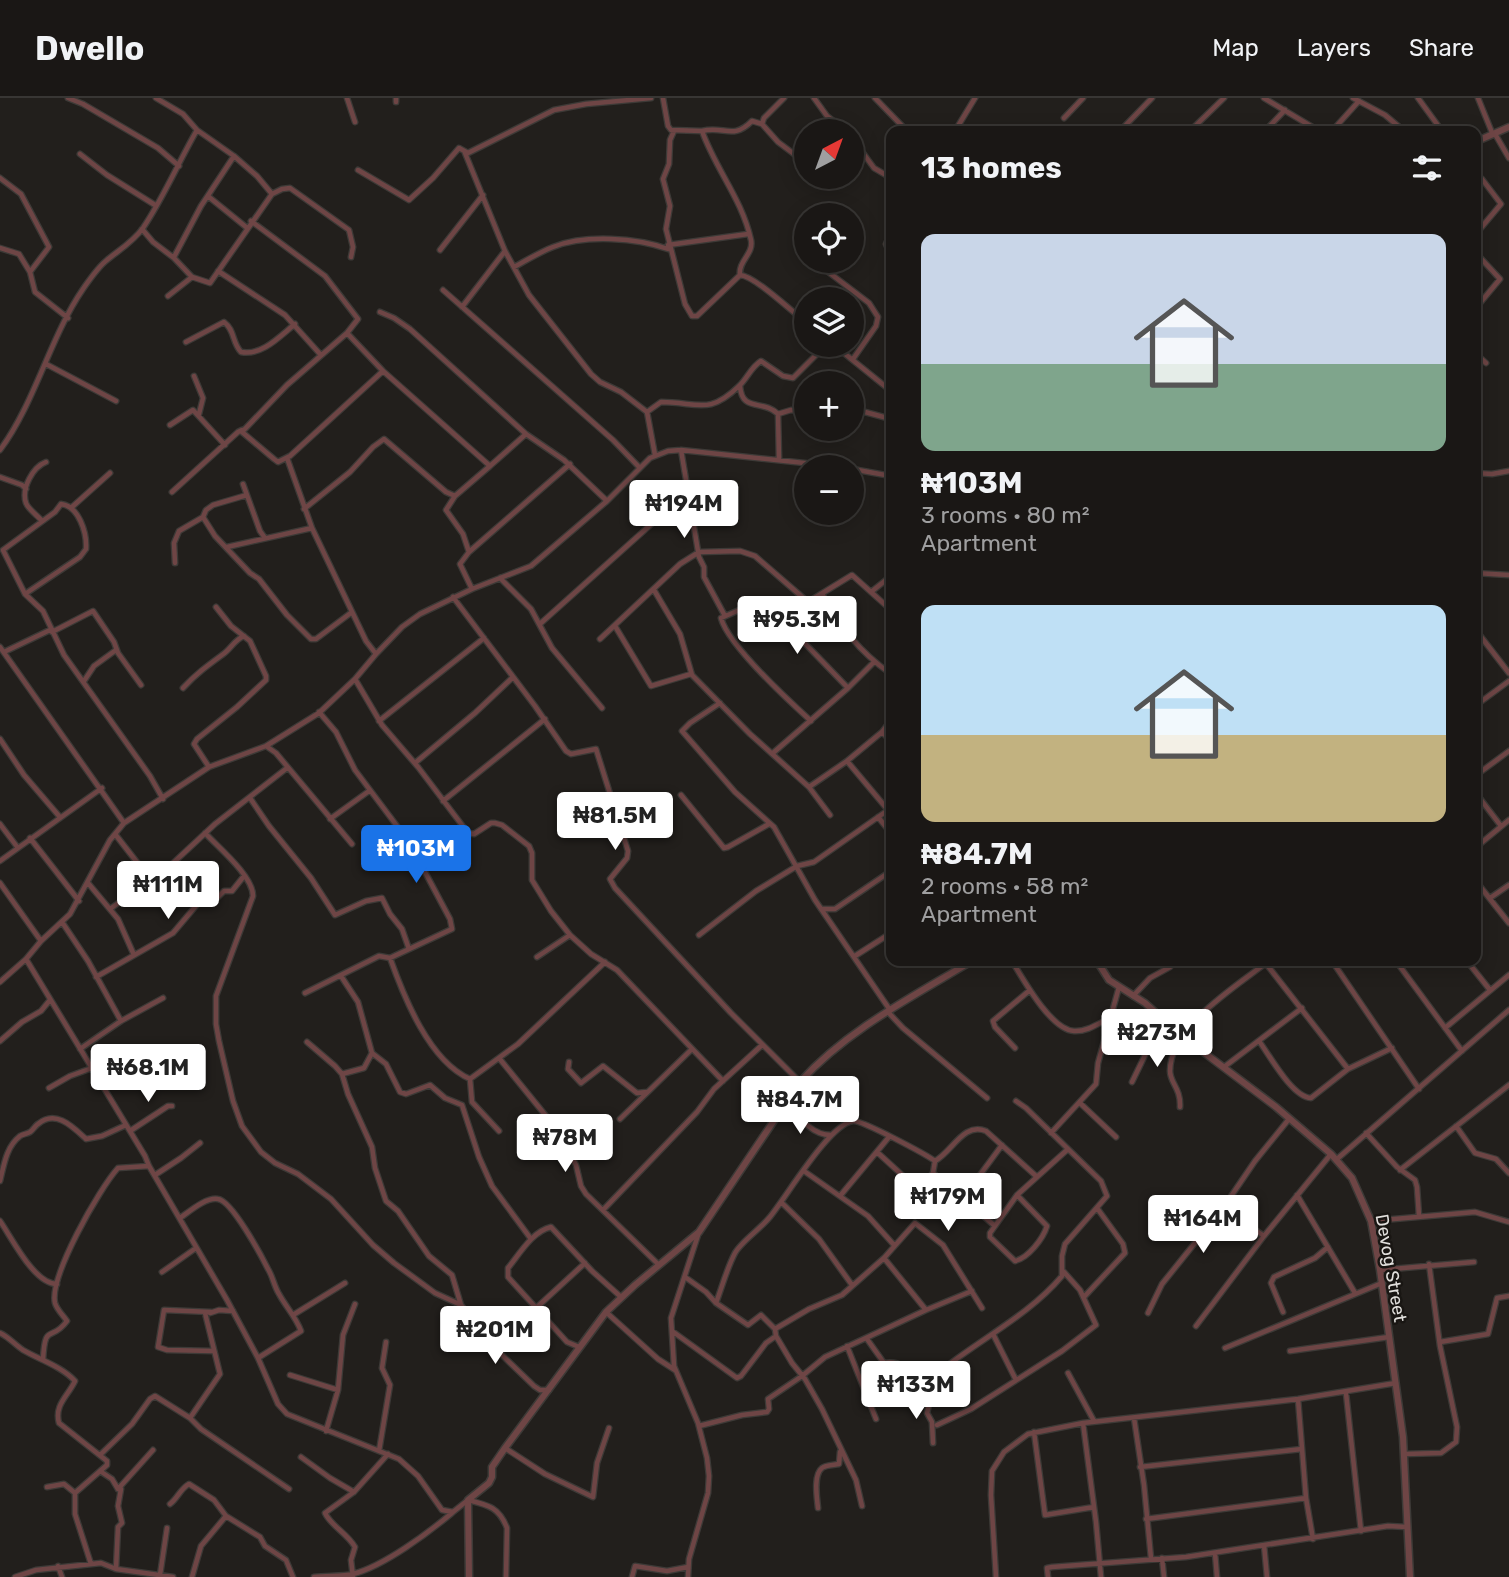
<!DOCTYPE html>
<meta charset="utf-8">
<style>
body{margin:0;font-family:Rubik,sans-serif;background:#23201e;color:#f1f3f6;height:100vh;display:flex;flex-direction:column;font-size:26px;white-space:nowrap}
*{box-sizing:border-box;margin:0}
p{font-size:23px;color:#9f9fa0}
.icon{flex:none;width:38px;height:38px;fill:none;stroke:currentColor;stroke-width:2;stroke-linecap:round;stroke-linejoin:round}
.map{position:relative;flex:1;overflow:hidden}
.panel{position:absolute;left:886px;top:28px;width:595px;height:840px;display:flex;flex-direction:column;background:#1a1715;border-radius:14px;box-shadow:0 4px 18px #0003,0 0 0 2px #383634}
.panel>*{flex:none}
.needle{width:46px;rotate:41deg}
.tools{position:absolute;left:794px;top:21px;display:grid;gap:14px}
.tools a{display:grid;place-items:center;width:70px;height:70px;border-radius:50%;background:#1a1715;box-shadow:0 4px 18px #0003,0 0 0 2px #383634;font-size:35px}
.price{position:absolute;translate:-50% -60px;padding:0 16px;border-radius:7px;background:#fff;color:#222;font-size:23px;line-height:46px;filter:drop-shadow(0 2px 4px #0008)}
.price::after{content:'';position:absolute;left:50%;top:42px;width:21px;height:16px;margin-left:-10px;background:inherit;clip-path:polygon(0 0,100% 0,50% 100%)}
.price.on{background:#1a73e8;color:#fff}
ul{padding:0;list-style:none}
li{display:grid;align-content:center;gap:14px;height:371px;padding:0 35px}
li span{display:grid;place-items:center;height:217px;border-radius:14px;color:#555}
li>.icon{margin-inline-start:auto}
span .icon{width:126px;height:126px;fill:#fffc;stroke-width:1}
li b{font-size:30px}
h2{display:flex;justify-content:space-between;align-items:center;height:84px;padding:0 35px;font-size:30px}
header{display:flex;align-items:center;gap:42px;box-sizing:border-box;height:98px;padding:0 35px;background:#1a1715;border-bottom:2px solid #383634}
header strong{font-size:33px}
nav{display:flex;gap:38px;margin-inline-start:auto;font-size:24px}
.map>svg:first-child{display:block}
.lines{fill:none;stroke-linecap:round;stroke-linejoin:round}
.minor-casing{stroke:#3d3a37;stroke-width:7}
.tertiary-casing{stroke:#3d3a37;stroke-width:9}
.minor{stroke:#6e4545;stroke-width:4.5}
.tertiary{stroke:#6e4545;stroke-width:6}
.labels{text-anchor:middle;stroke-width:5;stroke-linejoin:round;paint-order:stroke}
.street-label{font-size:18px;fill:#e2e0dd;stroke:#191613}
</style>
<header>
<strong>Dwello</strong>
<nav><a>Map</a><a>Layers</a><a>Share</a></nav>
</header>
<div class="map">
<svg width="1509" height="1479" viewBox="0 0 1509 1479">
<rect width="100%" height="100%" fill="#221f1c"/>
<g class="lines">
<defs>
<path id="minor" d="M68 0 83 6 158 50 179 68
M156 0 183 16 197 32 234 58 257 78 272 96
M347 0 355 24
M396 0V4
M663 0 668 28 671 32 702 33C716 72 742 101 751 142 754 156 738 163 740 177L697 218H692L685 206 666 131 670 108 663 81 669 66 670 42 674 33
M784 0 764 20 762 26 778 44 794 56
M814 0 827 18 846 33
M875 0 907 33
M1264 0 1319 33
M1353 0 1385 17 1404 33
M1418 0 1442 33
M1478 0 1493 37
M1064 20 1083 0
M702 33C724 27 732 43 752 23L762 26
M955 33 975 0
M1120 33 1152 0
M1190 33 1224 0
M1265 33 1285 12
M1332 33 1359 3
M1495 36 1509 60
M852 40 874 70 891 80
M465 55 505 153 529 197 591 276 600 284 621 294 647 314 655 357
M80 56 107 77 155 107
M358 72 409 102 433 80 459 50 468 55 554 12 586 6 651 0
M0 80 21 96 49 149 30 174
M209 99 246 129
M142 131 153 144 174 160 192 179 210 185 272 96 282 91 290 90 349 132 353 149 351 159
M891 134 886 146 891 157
M1475 137 1501 106 1482 81
M668 147 748 136
M0 150 19 156 30 174 35 194 68 220
M440 152 483 97
M1475 154 1500 181 1475 211
M174 159 201 108 234 58
M514 169C527 162 540 154 553 149 586 136 637 140 668 151
M218 173 285 217 320 256
M827 173 869 205 878 219 876 228 853 261
M740 177C755 178 792 214 807 225
M443 192 613 342 640 370
M168 198 192 179
M462 209 505 153
M380 214 394 220 410 231 526 336
M347 235 383 273 490 368 526 336 564 362 607 403
M186 244 224 224C235 232 232 245 241 254 262 258 279 239 295 226
M834 247 891 293
M1475 255 1486 265
M46 266 116 303
M194 278 203 300 199 316
M740 288C742 315 763 301 778 316
M647 314 661 304C698 304 708 318 739 288 747 281 751 269 761 263L783 278 793 280 826 247
M852 314H865L891 321
M778 316 779 361
M778 316 791 312 807 313
M1475 325H1476
M170 327 193 312 225 347
M242 334 274 361 278 364 290 358 383 273
M0 352C35 305 50 239 83 191 90 181 98 169 107 162 119 152 133 144 143 130 164 99 178 65 197 32
M681 352 699 459 704 469V479L725 518
M287 360 312 430 366 543 376 556
M852 371 891 378
M1475 375 1492 376 1509 373
M0 379 22 387 26 391
M243 386 260 433 265 440
M172 394 238 334 242 332V334L287 287 347 235 358 221 325 178 251 123
M72 409 110 375
M304 411 350 374 373 349 384 341 446 394 455 398
M203 419 215 438 250 475 259 481 287 517 311 541H316L352 514
M42 423C38 418 28 411 26 405 21 390 33 369 46 364
M227 449 312 430
M469 454 463 436 446 412 455 398 490 368
M175 465 174 445 179 433 203 419 206 412 213 407 247 397
M1475 475 1509 477
M500 480 531 511 552 550 602 610
M472 491 460 466 469 454 570 366
M654 492 680 536 692 577 750 636 809 689 830 717
M871 494 891 478
M25 496 80 459 86 451C87 435 79 408 61 406L55 414 3 452 25 496 43 513 64 557 150 678 163 701
M822 496C843 531 857 552 891 576
M453 499 535 608 566 653 571 656 596 651 628 753 627 760 610 781 615 790 731 915 800 984
M541 525 666 413 690 406
M615 528 651 588 691 576
M1475 531 1509 575
M52 534 93 513 114 544 118 555 141 587
M600 541 680 466 699 454 740 453 755 458 808 504 852 477 891 512
M0 549 124 725
M4 554 50 532
M355 581 382 627 418 669 468 735 474 736 491 725H495L502 727 529 748 532 755V782L551 813 570 837 591 856 617 872 723 983
M84 583 94 568 116 552
M183 590C196 576 207 568 222 557 231 551 234 542 244 538
M720 605 690 625 682 633 735 694 774 729 815 802 890 912
M1475 608 1509 583
M379 623 484 540
M811 623C789 603 728 547 721 520L760 503H764L848 590
M882 634 891 643
M0 641 24 677 59 718
M266 648 276 655 352 746
M773 655 848 590 874 564
M847 663 888 712
M415 665 475 615 512 580
M209 669 194 646 197 641 237 609 266 582V578L250 543 231 528 216 509
M1475 678 1509 653
M809 689 847 663 882 634 891 622
M1475 694 1501 728
M681 697 724 750 728 749 769 726
M250 700 269 728 311 780 335 817 366 803 382 800 390 816 402 831 409 851
M443 703 545 621
M878 719 891 735
M330 721 369 693
M0 726 18 750
M205 735C219 750 253 778 253 798L216 898V926L219 943 233 1003 242 1028 261 1054 275 1065 298 1076 331 1101 373 1147 394 1165 435 1195 461 1207
M115 736 150 781
M30 740 79 803
M1475 750 1509 722
M0 763 102 690
M1475 782 1509 825
M0 785 41 843
M88 785 118 821 134 857
M1490 800 1509 787
M110 811 171 767 215 726 287 670
M823 811H835L891 773
M62 824 88 863 121 923
M699 837 756 793 797 768 814 764 891 710
M855 858 891 835
M537 859 570 837
M390 860C404 899 429 963 470 981
M1012 863C1023 881 1051 932 1074 933 1087 934 1099 925 1110 920
M1264 863 1348 971
M1332 863 1419 991
M1396 863 1462 953
M1467 863 1490 892
M341 878 358 904 372 955 386 966 400 994 406 996 430 987 445 1000 462 1007 479 1059 492 1088 531 1141
M96 879 173 835 200 803 217 800 224 793H232L244 778
M0 884 26 861
M305 895 379 858 390 860 452 831 450 821 409 744 355 672 336 634 319 614
M1133 898 1150 880 1170 869
M888 914 903 930 987 1000
M1445 930 1509 877
M0 943 22 924 41 913 50 902
M1259 943C1270 958 1292 999 1311 1000L1348 971 1392 950
M307 944 335 968 342 976 348 996 372 1049 375 1070 386 1103 398 1113 429 1158 452 1177 461 1207 470 1218 503 1258 534 1288 540 1292H549
M1015 950 995 929 993 923 1030 892
M80 951 121 923 163 900
M499 960 559 1034 576 1067 581 1088 586 1096 659 1167
M569 964 568 971 581 985 603 968 637 995 647 994
M1224 969 1302 910
M96 976 129 956
M342 976 364 970 372 955
M470 981 518 946 605 864
M470 981 472 1004 499 1033
M1132 984 1147 953 1166 925
M49 990 70 978 92 970
M787 1003C799 1018 810 1037 831 1037
M1080 1005 1116 1039
M1180 1009C1181 990 1170 985 1170 973 1170 929 1235 889 1266 865
M620 1021 692 951
M1456 1028 1475 1055 1496 1061 1509 1075
M130 1033 168 1008H172
M1051 1035 1096 986 1098 965 1119 889
M1366 1035 1397 1069 1415 1082 1417 1089 1419 1118
M877 1054 913 1087 921 1089 933 1075 935 1063C953 1053 963 1024 986 1033L1036 1078
M1337 1061 1509 912
M1400 1072 1509 987
M804 1073 868 1118 894 1147
M933 1075 995 1128
M155 1077 181 1060 200 1045
M0 1083C4 1067 6 1049 20 1038 23 1036 27 1036 30 1034 32 1033 36 1027 38 1026 56 1011 73 1029 86 1041L102 1038 126 1027
M1017 1097 1047 1128C1043 1141 1028 1160 1015 1163L990 1139V1135L1017 1097 1067 1052
M1297 1097 1355 1195
M840 1098 889 1039
M963 1100 1002 1047
M782 1105 819 1141 852 1187
M1223 1110 1255 1063 1289 1021
M603 1112 697 1014 714 991 762 947
M180 1120C190 1113 206 1099 218 1101 232 1103 261 1157 268 1171 273 1179 274 1188 279 1196 286 1209 296 1219 301 1233L258 1260
M0 1123C12 1140 34 1186 57 1186
M1371 1123 1475 1114 1509 1124
M884 1160 926 1212
M1380 1172 1474 1164
M162 1174 196 1150
M685 1179 706 1194 716 1205 748 1227 761 1217 775 1231 776 1238 792 1265 805 1281 822 1311 856 1382 862 1408
M1084 1199 1125 1155 1123 1146 1097 1110
M716 1205C722 1189 727 1170 735 1155 741 1144 760 1131 769 1120 786 1100 829 1026 853 1023 862 1022 925 1056 935 1063
M535 1211 585 1165
M211 1214 164 1212 158 1249 167 1252 213 1253
M606 1214 658 1261 675 1272
M1283 1214 1271 1185 1274 1179 1315 1160 1328 1149
M210 1215 219 1212 233 1213
M1148 1215 1162 1186 1223 1110 1264 1138
M293 1217 345 1185
M1196 1228 1264 1138 1331 1056
M775 1231 809 1211 842 1197 884 1160 915 1125 943 1147 982 1210
M672 1233 737 1280 741 1278 766 1245 776 1238
M0 1235C9 1239 15 1247 23 1252 40 1262 61 1268 75 1283 68 1298 54 1307 59 1325L107 1363V1367L75 1395V1416L91 1466
M993 1236 1016 1282
M867 1241 884 1265C910 1261 912 1284 929 1296
M1440 1244 1488 1236 1497 1200 1509 1198
M847 1248 876 1321
M579 1249 567 1244 508 1179V1170C520 1155 533 1133 551 1129L592 1173 621 1199
M1225 1250 1382 1185
M1290 1253 1389 1239
M43 1262C45 1223 51 1245 67 1223 63 1217 57 1212 55 1205 49 1179 99 1091 118 1070L149 1068
M1068 1275 1094 1323
M290 1277 338 1292
M1346 1295 1361 1433
M1298 1301 1306 1400 1313 1441
M190 1320 220 1276 205 1215
M1134 1320 1144 1387 1151 1460
M1083 1325 1096 1424 1101 1479
M937 1327 971 1311 1062 1253 1096 1227 1080 1192 1064 1174
M699 1328 742 1317 767 1314 769 1311 768 1301 802 1278 825 1259 926 1212 972 1193
M326 1333 338 1292 343 1237 355 1206
M1034 1334 1045 1417 1094 1409
M933 1345 932 1324 927 1315 931 1299 929 1296 939 1284 943 1271C982 1240 1029 1217 1062 1178V1158L1065 1146 1107 1098 1101 1083 1026 1010 1016 1003
M505 1350 545 1376 593 1399 597 1365 609 1330
M379 1353 390 1287 382 1270 386 1244
M1404 1356 1441 1355 1456 1344 1457 1329 1440 1248 1429 1166
M100 1357 132 1326 150 1301 155 1298 190 1320 201 1331 289 1391
M301 1359 330 1380 354 1394
M1140 1369 1302 1351
M100 1373 112 1381 118 1391
M47 1389 64 1386 75 1395
M170 1406C178 1400 180 1391 189 1386L214 1402 226 1418 260 1439 265 1448 286 1462 293 1479
M818 1410C817 1400 813 1377 822 1370 825 1367 834 1367 839 1366L840 1354
M1146 1421 1306 1400
M1264 1447 1267 1479
M1215 1455 1217 1479
M1162 1460 1164 1479
M58 1468 62 1479
M116 1471 118 1429 122 1425 118 1408 121 1391H118L153 1352
M160 1477 167 1430
M15 1479 36 1472 101 1465 116 1471 173 1479
M192 1479 201 1448 226 1418
M314 1479C326 1477 341 1479 353 1476 384 1468 428 1435 452 1415
M353 1479 351 1462 355 1449C347 1435 331 1428 325 1415L354 1394 388 1356
M506 1479 507 1430C499 1409 488 1407 468 1402L453 1414 442 1412 418 1378 399 1361 287 1316 278 1306 258 1260 227 1202 149 1068 145 1058 26 861 41 843 70 816 110 742 124 725 209 669 266 648 319 615 355 581 376 556 402 529 420 516 472 491 531 468 607 403 650 360 668 353 681 352 842 369
M632 1479 635 1468 667 1473 688 1469
M688 1479 689 1461 708 1395 709 1378 707 1360 698 1325 674 1268 671 1220 699 1134
M996 1479 991 1397 992 1373 1004 1354 1028 1336 1083 1325 1298 1301 1396 1285
M1048 1479 1047 1470 1052 1469 1186 1459 1388 1428 1407 1429"/>
<path id="tertiary" d="M1475 44 1509 29
M1097 863 1109 882 1145 905 1182 938 1276 1009 1331 1056 1352 1080 1371 1123 1380 1172 1403 1339 1410 1479
M469 1479 468 1402 489 1385 492 1379V1369L505 1350 606 1214 635 1187 699 1134 800 984C847 932 912 899 972 863"/>
</defs>
<use href="#minor" class="minor-casing"/>
<use href="#tertiary" class="tertiary-casing"/>
<use href="#minor" class="minor"/>
<use href="#tertiary" class="tertiary"/>
</g>
<g class="labels">
<g class="street-label">
<text transform="translate(1391 1170) rotate(80)" y="6">Devog Street</text>
</g>
</g>
</svg>
<div class="tools">
<a><svg class="needle" viewBox="-14 -14 28 28"><path d="M0-13l5 13h-10z" fill="#e53935"/><path d="M0 13l5-13h-10z" fill="#9f9fa0"/></svg></a>
<a><svg class="icon" aria-label="locate" viewBox="0 0 24 24"><circle cx="12" cy="12" r="6"/><path d="M12 2v4M12 18v4M2 12h4M18 12h4"/></svg></a>
<a><svg class="icon" aria-label="layers" viewBox="0 0 24 24"><path d="M12 4l9 5-9 5-9-5zM3 14l9 5 9-5"/></svg></a>
<a>+</a>
<a>−</a>
</div>
<b class="price" style="left:684px;top:442px">₦194M</b>
<b class="price" style="left:797px;top:558px">₦95.3M</b>
<b class="price" style="left:615px;top:754px">₦81.5M</b>
<b class="price on" style="left:416px;top:787px">₦103M</b>
<b class="price" style="left:168px;top:823px">₦111M</b>
<b class="price" style="left:1157px;top:971px">₦273M</b>
<b class="price" style="left:148px;top:1006px">₦68.1M</b>
<b class="price" style="left:800px;top:1038px">₦84.7M</b>
<b class="price" style="left:565px;top:1076px">₦78M</b>
<b class="price" style="left:948px;top:1135px">₦179M</b>
<b class="price" style="left:1203px;top:1157px">₦164M</b>
<b class="price" style="left:495px;top:1268px">₦201M</b>
<b class="price" style="left:916px;top:1323px">₦133M</b>
<section class="panel">
<h2>13 homes<svg class="icon" aria-label="filters" viewBox="0 0 24 24"><path d="M4 7h16M4 17h16"/><circle cx="9" cy="7" r="2"/><circle cx="15" cy="17" r="2"/></svg></h2>
<ul>
<li><span style="background:linear-gradient(#c9d6e8 60%,#7fa58c 0)"><svg class="icon" aria-label="home" viewBox="0 0 24 24"><path d="M3 11l9-7 9 7M6 9v11h12V9"/></svg></span><div><b>₦103M</b><p>3 rooms · 80 m²</p><p>Apartment</p></div></li>
<li><span style="background:linear-gradient(#bfe0f5 60%,#c2b280 0)"><svg class="icon" aria-label="home" viewBox="0 0 24 24"><path d="M3 11l9-7 9 7M6 9v11h12V9"/></svg></span><div><b>₦84.7M</b><p>2 rooms · 58 m²</p><p>Apartment</p></div></li>
</ul>
</section>
</div>
